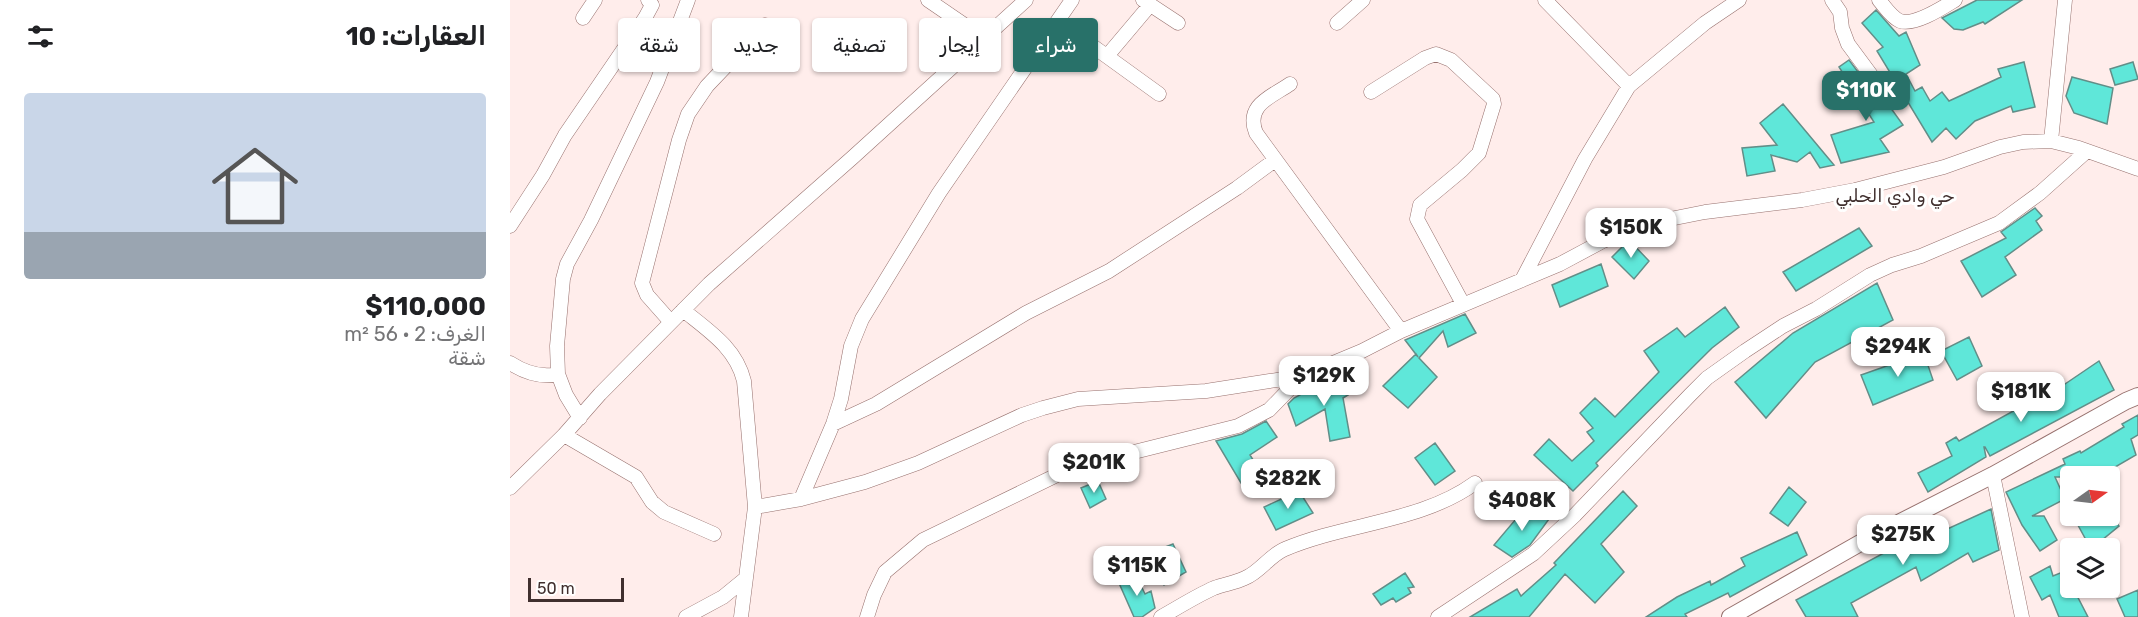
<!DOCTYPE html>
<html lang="ar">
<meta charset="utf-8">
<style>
body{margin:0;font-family:Rubik,Cairo,sans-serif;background:#f6f6f6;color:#202124;direction:rtl;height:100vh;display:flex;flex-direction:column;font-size:22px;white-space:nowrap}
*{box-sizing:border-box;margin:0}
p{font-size:20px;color:#757577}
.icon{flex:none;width:33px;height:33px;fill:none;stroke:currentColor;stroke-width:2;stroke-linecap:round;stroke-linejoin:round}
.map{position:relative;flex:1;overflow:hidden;direction:ltr}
.details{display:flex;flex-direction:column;background:#fff;width:510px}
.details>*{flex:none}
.top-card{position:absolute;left:18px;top:18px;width:570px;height:54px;direction:rtl;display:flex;gap:12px}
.needle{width:39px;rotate:76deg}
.tools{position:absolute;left:1550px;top:466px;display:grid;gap:12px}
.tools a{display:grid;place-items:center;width:60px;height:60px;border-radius:6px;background:#fff;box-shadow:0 2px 4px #0004;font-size:30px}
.scale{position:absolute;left:18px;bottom:15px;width:96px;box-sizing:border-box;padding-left:6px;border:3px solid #402f2e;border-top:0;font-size:16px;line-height:21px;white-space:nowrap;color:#402f2e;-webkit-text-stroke:4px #fff;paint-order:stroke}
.price{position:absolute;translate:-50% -51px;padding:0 14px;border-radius:12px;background:#fff;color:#222;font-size:20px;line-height:39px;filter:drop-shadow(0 2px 3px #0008)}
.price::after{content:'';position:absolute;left:50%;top:36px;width:18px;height:14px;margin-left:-9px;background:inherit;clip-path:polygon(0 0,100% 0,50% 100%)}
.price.on{background:#287169;color:#fff}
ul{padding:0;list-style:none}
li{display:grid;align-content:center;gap:12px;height:318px;padding:0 24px}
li+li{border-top:2px solid #e0e0e0}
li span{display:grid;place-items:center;height:186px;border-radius:6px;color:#555}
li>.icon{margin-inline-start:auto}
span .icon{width:108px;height:108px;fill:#fffc;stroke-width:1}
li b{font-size:26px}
h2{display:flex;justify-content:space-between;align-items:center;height:72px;padding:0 24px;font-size:26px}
.pill{padding:0 21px;border-radius:6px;background:#fff;box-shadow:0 2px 4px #0004;font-size:21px;line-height:54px}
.pill.on{background:#287169;color:#fff}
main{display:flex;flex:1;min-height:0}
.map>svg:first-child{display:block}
.building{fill:#5fe7d9;stroke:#628e88;stroke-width:1.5}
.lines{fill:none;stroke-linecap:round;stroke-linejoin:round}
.minor-casing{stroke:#97716e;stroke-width:15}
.major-casing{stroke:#97716e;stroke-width:18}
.minor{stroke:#fff;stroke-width:14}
.major{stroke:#fff;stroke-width:16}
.labels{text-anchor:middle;stroke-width:6;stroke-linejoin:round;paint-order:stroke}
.neighbourhood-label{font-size:18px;fill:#402f2e;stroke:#fff}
</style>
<main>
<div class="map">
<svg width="1628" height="617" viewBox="0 0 1628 617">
<rect width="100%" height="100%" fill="#ffedeb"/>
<path class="building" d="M1467 0H1512L1475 24 1473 22 1453 30 1444 29 1432 18Z
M1366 10 1389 36 1396 32 1410 65 1396 74 1405 91 1412 87 1420 101 1432 92 1439 101 1491 77 1488 69 1514 62 1525 107 1503 112 1501 106 1465 121 1446 139 1436 128 1422 142 1367 51 1373 47 1352 23Z
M1339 60 1354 80 1361 84 1369 94 1370 93 1393 125 1370 139 1379 152 1331 163 1321 135 1364 122 1329 67Z
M1623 62 1628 79 1605 85 1600 69Z
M1562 77 1603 88 1597 124 1564 113 1556 96Z
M1273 104 1324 165 1310 168 1300 152 1287 162 1261 155 1265 171 1237 176 1232 148 1267 145 1250 123Z
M1525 208 1532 216 1526 221 1532 230 1495 257 1506 275 1472 297 1451 261 1496 238 1491 232Z
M1349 228 1362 246 1286 291 1273 272Z
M1119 240 1139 261 1124 279 1102 257Z
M1091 264 1098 286 1050 307 1042 285Z
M1367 283 1383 320 1305 362 1256 418 1225 382 1283 333Z
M1215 307 1229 327 1202 348 1086 463 1088 466 1063 491 1024 455 1039 439 1062 461 1084 441 1077 432 1083 428 1070 413 1085 398 1105 417 1149 372 1134 351 1167 328 1175 337Z
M955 314 966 333 938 347 933 331 909 358 927 377 898 408 873 386 906 354 908 357 895 340Z
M1459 337 1472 366 1447 380 1431 351Z
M1408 342H1410L1423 380 1363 405 1351 375 1408 355Z
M1589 361 1604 390 1480 456 1475 447H1474L1476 457 1418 492 1408 473 1442 456 1436 443 1446 437 1449 441 1527 398 1520 391 1550 376 1555 384Z
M825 376 838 395 833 398 840 437 820 441 815 409 786 426 778 404 784 398Z
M1628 415V435L1621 439 1626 455 1588 477H1545L1555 499 1522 516H1534L1547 540 1530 551 1512 525 1496 492 1555 464 1553 459 1570 451 1571 453 1614 427 1612 424Z
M756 421 767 437 740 455 750 471 731 483 706 441 732 434Z
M925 443 945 471 925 485 905 458Z
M588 481 596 499 580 508 571 488Z
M1279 487 1296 502 1278 526 1260 513Z
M789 491 803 513 766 530 754 507Z
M1113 491 1127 506 1091 544 1114 572 1085 603 1055 574 1019 617H960L1007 589 1011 596 1046 565 1044 563Z
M1017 506 1039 519 1020 545 1002 557 984 545Z
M1481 509 1489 550 1463 562 1458 553 1411 581 1406 567 1341 603 1348 617H1296L1286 600 1385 547 1387 552Z
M1563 516H1602L1609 526 1581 549Z
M1287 532 1297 555 1220 597 1218 593 1175 614 1177 617H1136L1167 597 1200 581 1201 585 1235 566 1231 558Z
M663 544 676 572 654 585 640 553Z
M1540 566 1543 576 1560 569V588H1563L1578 617H1549L1540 595 1532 600 1520 577Z
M895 573 904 587 898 588 901 593 886 602 883 598 871 605 863 594Z
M626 575 635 594 641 591 645 608 632 617H624L609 583Z
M1628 590V617H1615L1607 599Z"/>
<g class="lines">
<defs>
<path id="minor" d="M418 0 475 39
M633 0 668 23
M1035 0 1119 86
M1322 0 1330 12 1332 28 1338 44 1361 75
M1369 0C1375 7 1381 17 1390 21 1405 26 1432 8 1445 0
M73 18 85 0
M548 21 649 94
M827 23 853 0
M597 56 640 5
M780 84C761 97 735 105 746 133L891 331
M861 92 915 58 926 54 941 60 983 99 984 104 969 153 952 170 910 205 907 219 953 304
M1541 141 1555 0
M0 226 33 175 55 135 135 18 142 5 138 0
M1012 280 1075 159 1119 86 1195 23 1229 0
M173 310C199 331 226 348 234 381L245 507 231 617
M160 321 137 295 132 283 169 140 178 114 197 86 255 25
M0 363C14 372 31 378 48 374
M70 418 56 395 48 374 47 346 53 279 57 264 81 220 147 82 178 0
M323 424 366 404 516 313 599 271 727 188 765 160
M54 435 126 477 142 502 154 512 204 534
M1483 475 1512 617
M0 488 54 435 90 394 199 284 342 158 516 0
M291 499 323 424 331 399 341 346 352 319 429 193 562 0
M245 507 291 499 355 482 408 463 512 415 533 408 568 399 696 391 792 376 852 351 891 331 1050 264 1093 241 1130 225 1195 212 1292 200 1345 190 1434 167 1490 147 1513 142 1541 141 1569 148 1628 169
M176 617 213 597 235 579
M357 617 364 595 375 572 413 540 547 475 572 465 728 426 759 410 792 376
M651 617C669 607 686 596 704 588 714 584 725 583 735 578 750 572 760 555 775 549 836 523 912 522 965 483
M928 617 1023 554 1065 515 1180 395 1197 378 1235 351 1273 326 1306 309 1360 275 1382 265 1411 256 1489 223 1530 193 1577 151"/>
<path id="major" d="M1220 617 1359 538 1483 475 1616 401 1628 396"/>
</defs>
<use href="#minor" class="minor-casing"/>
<use href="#major" class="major-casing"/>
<use href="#minor" class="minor"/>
<use href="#major" class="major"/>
</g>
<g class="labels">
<g class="neighbourhood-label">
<text x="1385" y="202">حي وادي الحلبي</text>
</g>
</g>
</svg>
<div class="tools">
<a><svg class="needle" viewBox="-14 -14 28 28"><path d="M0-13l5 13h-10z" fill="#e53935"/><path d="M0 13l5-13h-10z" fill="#757577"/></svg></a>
<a><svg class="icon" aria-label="layers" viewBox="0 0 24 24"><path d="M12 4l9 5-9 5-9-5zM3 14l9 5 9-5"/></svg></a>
</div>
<div class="scale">50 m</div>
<b class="price on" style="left:1356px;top:122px">$110K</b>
<b class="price" style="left:1121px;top:259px">$150K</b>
<b class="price" style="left:1388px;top:378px">$294K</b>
<b class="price" style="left:814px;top:407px">$129K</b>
<b class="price" style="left:1511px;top:423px">$181K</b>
<b class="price" style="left:584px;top:494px">$201K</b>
<b class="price" style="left:778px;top:510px">$282K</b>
<b class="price" style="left:1012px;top:532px">$408K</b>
<b class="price" style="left:1393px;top:566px">$275K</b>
<b class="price" style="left:627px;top:597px">$115K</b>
<div class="top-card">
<a class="pill on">شراء</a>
<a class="pill">إيجار</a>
<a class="pill">تصفية</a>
<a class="pill">جديد</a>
<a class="pill">شقة</a>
</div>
</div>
<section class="details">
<h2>العقارات: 10<svg class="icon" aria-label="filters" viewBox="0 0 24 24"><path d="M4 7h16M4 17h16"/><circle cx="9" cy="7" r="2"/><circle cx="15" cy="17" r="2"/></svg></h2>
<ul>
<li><span style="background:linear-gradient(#c9d6e8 75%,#9aa5b1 0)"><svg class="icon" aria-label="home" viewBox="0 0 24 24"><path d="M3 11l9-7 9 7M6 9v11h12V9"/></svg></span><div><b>$110,000</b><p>الغرف: 2 · 56 m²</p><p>شقة</p></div></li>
</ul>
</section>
</main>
